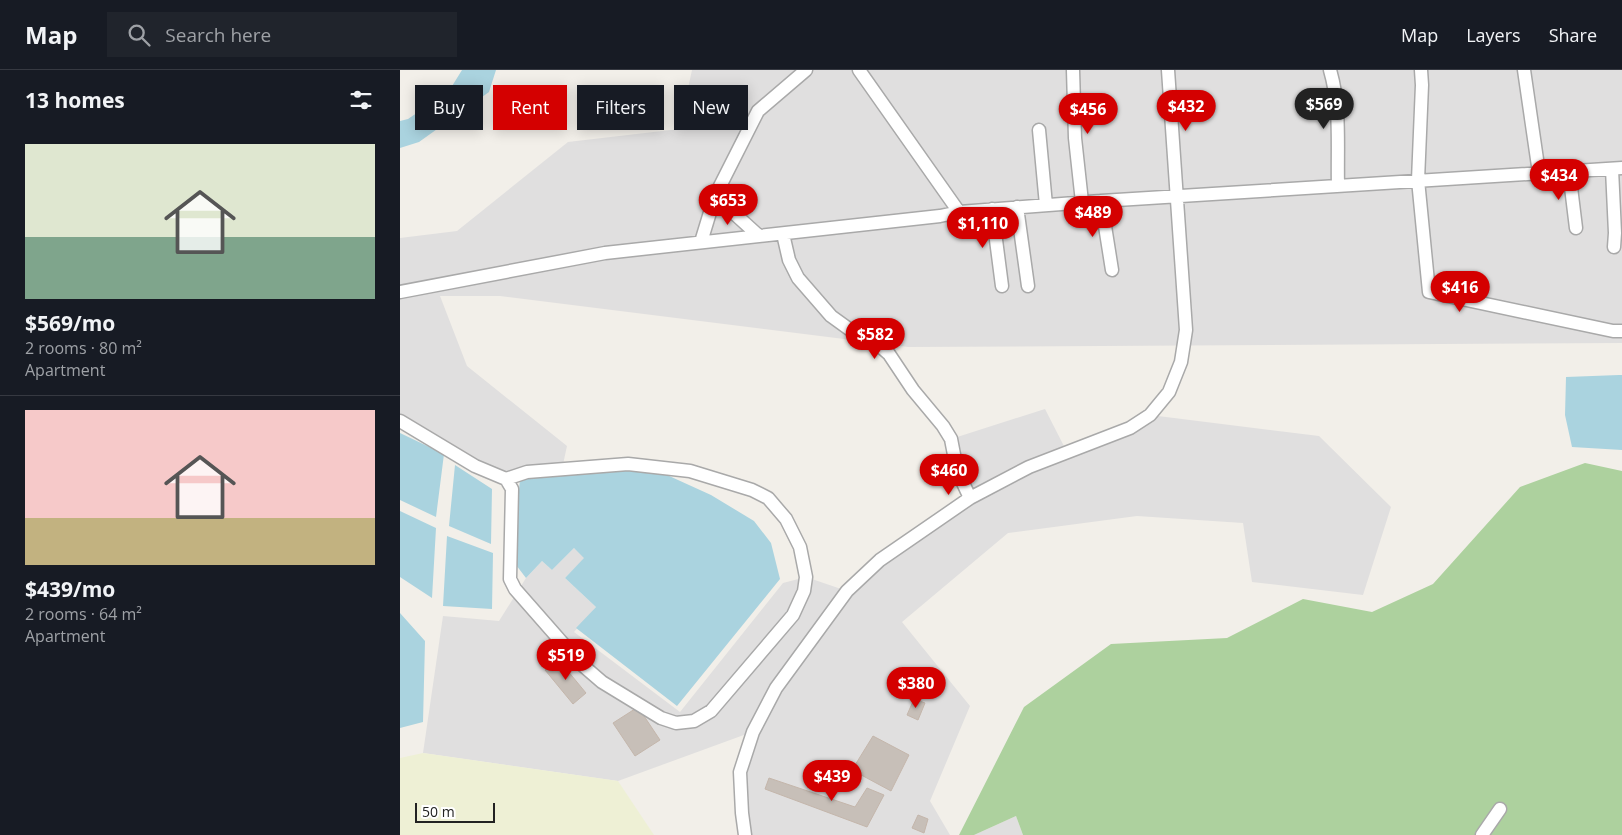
<!DOCTYPE html>
<meta charset="utf-8">
<style>
body{margin:0;font-family:"Open Sans",sans-serif;background:#20242c;color:#f1f3f6;height:100vh;display:flex;flex-direction:column;font-size:19px;white-space:nowrap}
*{box-sizing:border-box;margin:0}
p{font-size:16px;color:#9ea1a6}
.icon{flex:none;width:28px;height:28px;fill:none;stroke:currentColor;stroke-width:2;stroke-linecap:round;stroke-linejoin:round}
.map{position:relative;flex:1;overflow:hidden}
.panel{display:flex;flex-direction:column;background:#171b24;width:400px}
.panel>*{flex:none}
.top-card{position:absolute;left:15px;top:15px;width:475px;height:45px;display:flex;gap:10px}
.scale{position:absolute;left:15px;bottom:12px;width:80px;box-sizing:border-box;padding-left:5px;border:2px solid #222;border-top:0;font-size:14px;line-height:18px;white-space:nowrap;color:#222;-webkit-text-stroke:4px #fff;paint-order:stroke}
.price{position:absolute;translate:-50% -42px;padding:0 11px;border-radius:18px;background:#d40000;color:#fff;font-size:16px;line-height:32px;filter:drop-shadow(0 1px 2px #0008)}
.price::after{content:'';position:absolute;left:50%;top:30px;width:15px;height:11px;margin-left:-8px;background:inherit;clip-path:polygon(0 0,100% 0,50% 100%)}
.price.current{background:#222;color:#fff}
ul{padding:0;list-style:none}
li{display:grid;align-content:center;gap:10px;height:265px;padding:0 25px}
li+li{border-top:1px solid #363941}
li span{display:grid;place-items:center;height:155px;border-radius:0px;color:#555}
li>.icon{margin-inline-start:auto}
span .icon{width:90px;height:90px;fill:#fffc;stroke-width:1}
li b{font-size:21px}
h2{display:flex;justify-content:space-between;align-items:center;height:60px;padding:0 25px;font-size:21px}
.chip{padding:0 18px;border-radius:0px;background:#171b24;box-shadow:0 2px 12px #0003;font-size:18px;line-height:45px}
.chip.current{background:#d40000;color:#fff}
header{display:flex;align-items:center;gap:30px;box-sizing:border-box;height:70px;padding:0 25px;background:#171b24;border-bottom:1px solid #363941}
header strong{font-size:24px}
nav{display:flex;gap:28px;margin-inline-start:auto;font-size:18px}
.search{width:350px;height:45px;background:#20242c;display:flex;align-items:center;gap:12px;box-sizing:border-box;padding:0 18px;border-radius:0px;color:#9ea1a6;font-size:19px}
main{display:flex;flex:1;min-height:0}
.map>svg:first-child{display:block}
.residential{fill:#e0dfdf}
.farmland{fill:#eef0d5}
.forest{fill:#add19e}
.water{fill:#aad3df}
.building{fill:#c7bfb8;stroke:#c4b6ab}
.lines{fill:none;stroke-linecap:round;stroke-linejoin:round}
.minor-casing{stroke:#a9a9a9;stroke-width:15}
.minor{stroke:#fff;stroke-width:12}
</style>
<header>
<strong>Map</strong>
<div class="search"><svg class="icon" aria-label="search" viewBox="0 0 24 24"><circle cx="10" cy="10" r="6"/><path d="M15 15l6 6"/></svg>Search here</div>
<nav><a>Map</a><a>Layers</a><a>Share</a></nav>
</header>
<main>
<section class="panel">
<h2>13 homes<svg class="icon" aria-label="filters" viewBox="0 0 24 24"><path d="M4 7h16M4 17h16"/><circle cx="9" cy="7" r="2"/><circle cx="15" cy="17" r="2"/></svg></h2>
<ul>
<li><span style="background:linear-gradient(#dfe7d0 60%,#7fa58c 0)"><svg class="icon" aria-label="home" viewBox="0 0 24 24"><path d="M3 11l9-7 9 7M6 9v11h12V9"/></svg></span><div><b>$569/mo</b><p>2 rooms · 80 m²</p><p>Apartment</p></div></li>
<li><span style="background:linear-gradient(#f6c9c9 70%,#c2b280 0)"><svg class="icon" aria-label="home" viewBox="0 0 24 24"><path d="M3 11l9-7 9 7M6 9v11h12V9"/></svg></span><div><b>$439/mo</b><p>2 rooms · 64 m²</p><p>Apartment</p></div></li>
</ul>
</section>
<div class="map">
<svg width="1222" height="765" viewBox="0 0 1222 765">
<rect width="100%" height="100%" fill="#f2efe9"/>
<path class="residential" d="M292 0H1222V273L508 277 100 226H40L67 296 167 376 162 399 106 409 0 351V168L57 161 168 72 279 59Z
M645 339 667 382 750 345 919 366 991 437 963 525 852 512 843 453 737 446 608 463 502 552 570 636 530 731 550 765H345L340 702 352 662 218 711 23 683 43 546 99 551 126 508 142 491 152 500 174 478 185 488 165 508 196 537 174 562 280 642 383 513 406 507 447 521 570 428 551 369Z
M616 746 623 765H574Z"/>
<path class="farmland" d="M23 683 218 711 254 765H0V688Z"/>
<path class="forest" d="M1185 393 1222 401V765H623L616 746 574 765H559L624 637 711 574 827 568 903 529 972 542 1033 514 1120 417Z"/>
<path class="water" d="M62 0H96L89 22 19 72 0 78V51L8 49 49 21Z
M1219 305H1222V380L1172 377 1165 345 1166 307Z
M0 363 44 384 36 447 0 430Z
M55 395 92 419 91 474 49 456Z
M211 398 267 405 311 425 354 451 371 473 380 509 277 636 176 558 196 537 165 508 184 488 174 478 152 500 142 491 126 508 113 491 120 409Z
M0 441 36 458 32 528 0 507Z
M47 466 93 483 92 539 43 536Z
M0 543 25 571 23 652 0 658Z"/>
<path class="building" d="M158 589 186 623 173 634 145 600Z
M513 602 530 613 524 623 507 613Z
M514 629 525 633 518 650 507 645Z
M238 637 260 670 235 686 213 653Z
M473 666 509 685 491 721 452 700Z
M369 708 455 737 467 718 484 725 467 757 365 719Z
M518 745 528 749 524 763 512 758Z"/>
<g class="lines">
<defs>
<path id="minor" d="M459 0 559 142
M673 0 675 68 682 132
M930 0C941 37 937 77 938 116
M1021 0 1022 15 1018 110 1029 222 1213 261H1222
M1124 0 1139 103
M639 60 646 135
M1212 99 1215 163 1214 177
M1169 101 1176 158
M315 126 359 166
M701 131 712 200
M617 137 628 216
M592 139 602 216
M383 164 389 190 398 208 431 246 449 259 481 277 489 284 513 320 543 356 551 369 557 400 570 428
M301 172 315 126 358 41 406 0
M0 222 205 183 540 146 559 142 701 131 1222 98
M0 351 75 396 106 409 112 419 110 509 115 519 180 593 202 612 261 648 276 653 294 651 311 641 393 545 404 521 406 507 400 477 386 449 368 428 352 420 290 401 228 394 127 402 106 409
M345 765 342 743 340 702 353 662 376 618 447 521 480 490 570 428 629 397 730 358 750 345 769 322 781 292 786 260 768 0
M1082 765 1100 739"/>
</defs>
<use href="#minor" class="minor-casing"/>
<use href="#minor" class="minor"/>
</g>
</svg>
<div class="scale">50 m</div>
<b class="price current" style="left:924px;top:60px">$569</b>
<b class="price" style="left:786px;top:62px">$432</b>
<b class="price" style="left:688px;top:65px">$456</b>
<b class="price" style="left:1159px;top:131px">$434</b>
<b class="price" style="left:328px;top:156px">$653</b>
<b class="price" style="left:693px;top:168px">$489</b>
<b class="price" style="left:583px;top:179px">$1,110</b>
<b class="price" style="left:1060px;top:243px">$416</b>
<b class="price" style="left:475px;top:290px">$582</b>
<b class="price" style="left:549px;top:426px">$460</b>
<b class="price" style="left:166px;top:611px">$519</b>
<b class="price" style="left:516px;top:639px">$380</b>
<b class="price" style="left:432px;top:732px">$439</b>
<div class="top-card">
<a class="chip">Buy</a>
<a class="chip current">Rent</a>
<a class="chip">Filters</a>
<a class="chip">New</a>
</div>
</div>
</main>
